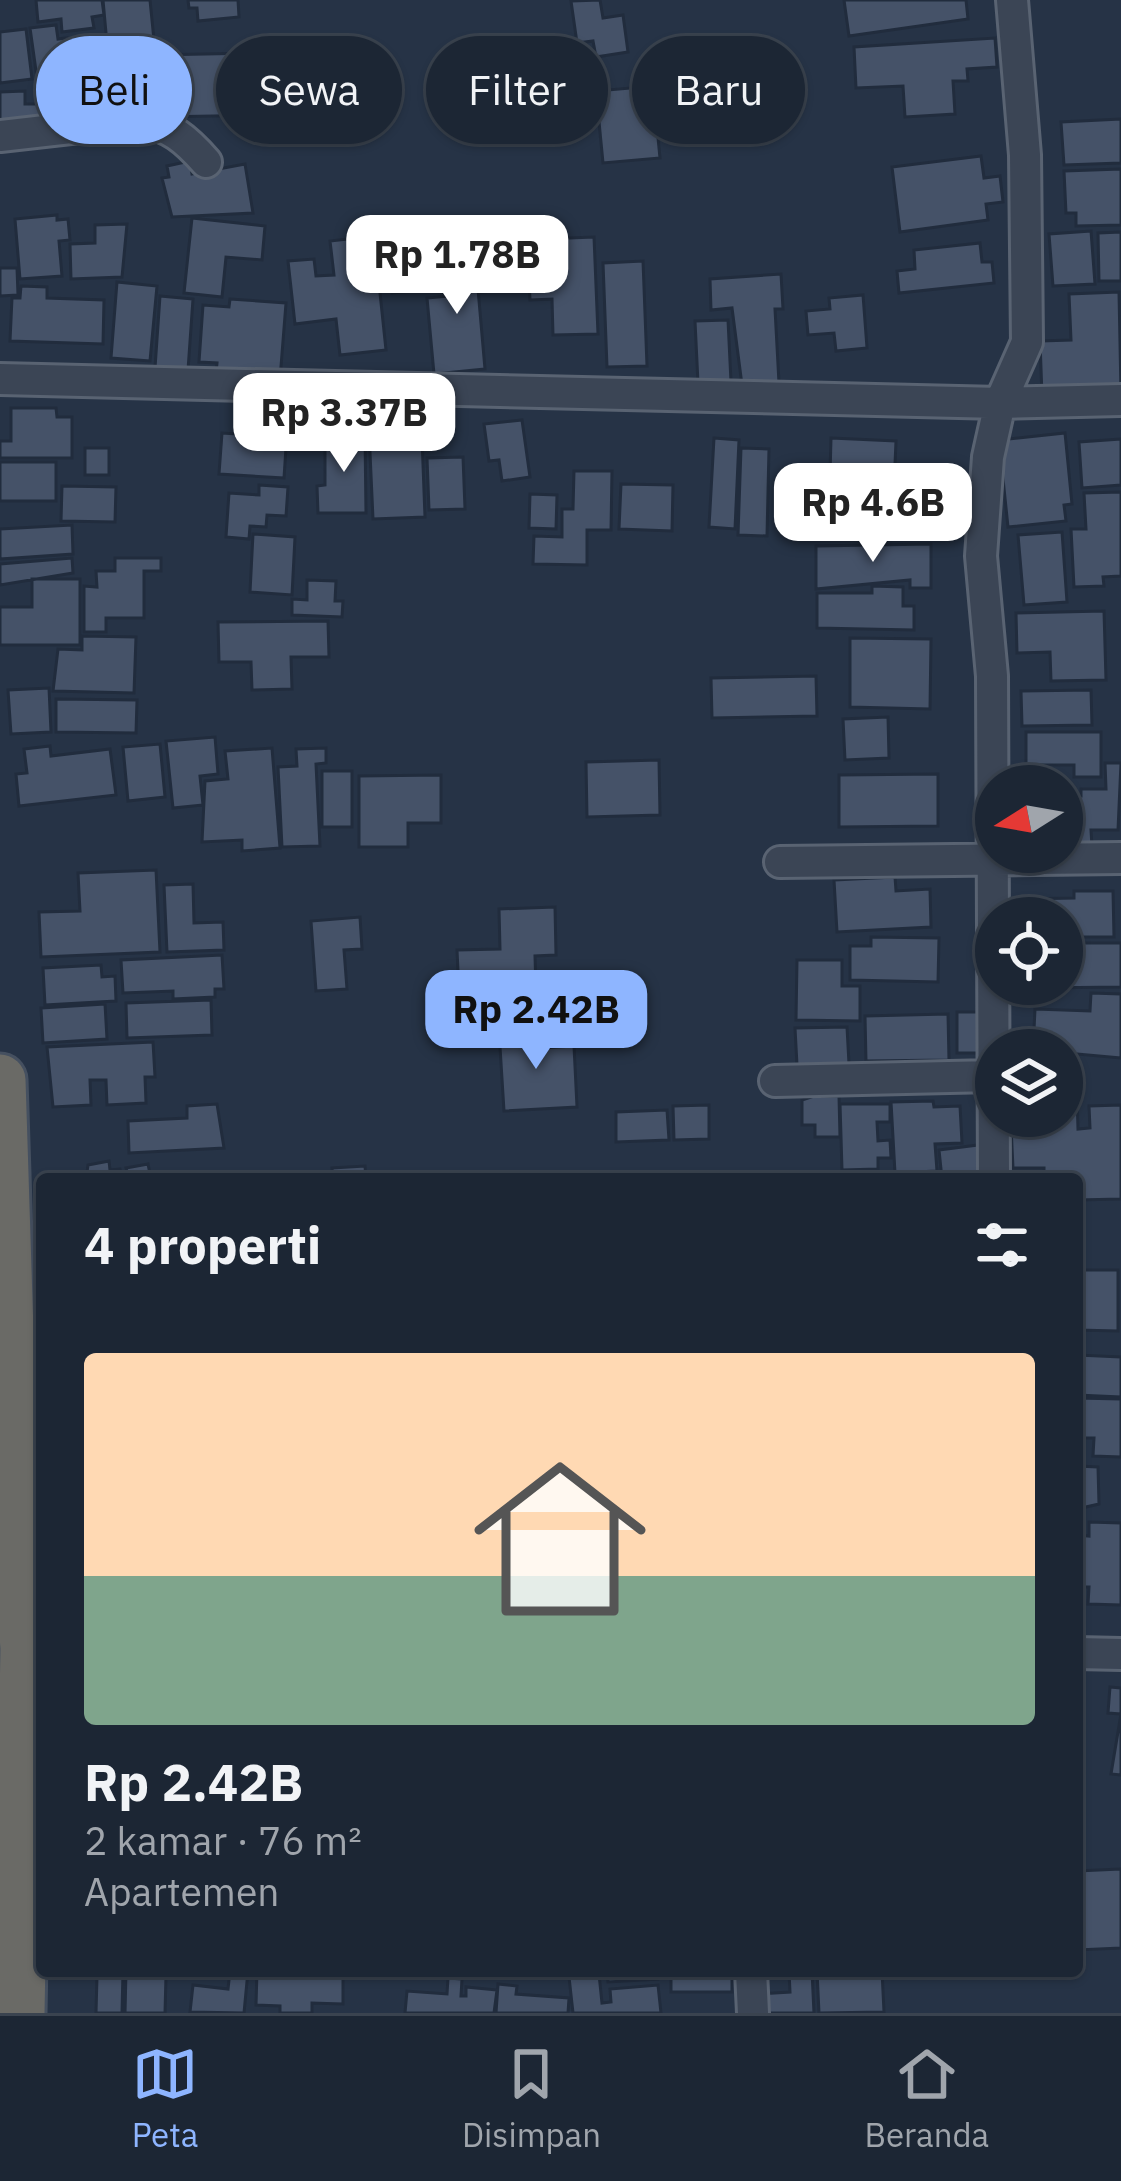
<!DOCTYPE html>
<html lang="id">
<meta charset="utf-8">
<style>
body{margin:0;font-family:"IBM Plex Sans",sans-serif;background:#293240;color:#f1f3f6;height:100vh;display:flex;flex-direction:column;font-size:45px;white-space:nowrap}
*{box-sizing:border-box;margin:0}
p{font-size:39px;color:#a0a5ac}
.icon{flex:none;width:66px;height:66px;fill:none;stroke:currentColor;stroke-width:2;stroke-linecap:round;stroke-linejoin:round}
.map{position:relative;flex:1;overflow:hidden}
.sheet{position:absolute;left:36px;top:1173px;width:1047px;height:804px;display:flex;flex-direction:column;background:#1c2634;border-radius:12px;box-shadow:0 3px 9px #0004,0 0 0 3px #3a434f}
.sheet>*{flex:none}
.hud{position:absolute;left:36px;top:36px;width:1050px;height:108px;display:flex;gap:24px}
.needle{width:78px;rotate:259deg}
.controls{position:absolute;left:975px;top:765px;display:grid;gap:24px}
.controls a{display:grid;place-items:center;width:108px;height:108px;border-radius:50%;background:#1c2634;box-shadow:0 3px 9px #0004,0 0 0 3px #3a434f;font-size:60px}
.price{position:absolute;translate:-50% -102px;padding:0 27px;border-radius:24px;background:#fff;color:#222;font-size:39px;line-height:78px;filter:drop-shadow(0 3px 6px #0008)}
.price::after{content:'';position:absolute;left:50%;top:72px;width:36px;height:27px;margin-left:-18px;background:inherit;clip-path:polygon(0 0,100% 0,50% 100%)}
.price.active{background:#8eb5ff;color:#111}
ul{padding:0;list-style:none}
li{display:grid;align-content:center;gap:24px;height:636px;padding:0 48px}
li span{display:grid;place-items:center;height:372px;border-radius:12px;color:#555}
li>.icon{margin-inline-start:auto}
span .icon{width:216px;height:216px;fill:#fffc;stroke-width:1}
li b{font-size:51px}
h2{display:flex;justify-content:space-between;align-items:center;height:144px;padding:0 48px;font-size:51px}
.chip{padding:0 42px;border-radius:54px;background:#1c2634;box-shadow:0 3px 9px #0004,0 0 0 3px #3a434f;font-size:42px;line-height:108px}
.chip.active{background:#8eb5ff;color:#111}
.dock{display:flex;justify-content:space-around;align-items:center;height:168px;border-top:3px solid #3a434f;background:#1c2634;font-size:33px;color:#a0a5ac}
.dock a{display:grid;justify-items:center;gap:6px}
.dock .active{color:#8eb5ff}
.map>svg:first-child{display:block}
.building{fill:#455268;stroke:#212c3d;stroke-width:3}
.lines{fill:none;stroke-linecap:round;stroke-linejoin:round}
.minor-casing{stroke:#596372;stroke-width:36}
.trunk-casing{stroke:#455060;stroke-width:57}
.minor{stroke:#3b4555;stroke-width:30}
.trunk{stroke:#6a6a66;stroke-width:51}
</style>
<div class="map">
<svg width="1121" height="2013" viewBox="0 0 1121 2013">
<rect width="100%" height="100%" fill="#263346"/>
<path class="building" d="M36 0H102L104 15 92 17 94 28 62 32 61 19 38 22Z
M103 0H150L154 40 107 44Z
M188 0H238L239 17 198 21 197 8H189Z
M600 0 603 18 623 15 628 52 596 57 593 41 577 43 571 1Z
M844 0H966L968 19 849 36Z
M56 25 58 39 67 38 71 74 37 78 30 28Z
M26 29 32 79 0 83V32Z
M995 38 997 67 967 69 968 81H953L955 114 905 117 903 86 856 88 854 47Z
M261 53 263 115 157 117V90L105 91 104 56Z
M100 79 103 113 54 115V82Z
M653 86 660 158 603 163 596 91Z
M25 91V104H43L44 128 0 129V92Z
M1121 119V163L1064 165 1061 122Z
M981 156 984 178 1000 176 1003 202 986 204 988 220 900 232 892 167Z
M190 161 192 174 245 164 253 213 172 217 162 178 169 177 167 166Z
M1121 169V225L1076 226V213H1066L1064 171Z
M57 215V220L68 219 70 240 59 241 62 276 20 279 15 219Z
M192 218 265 226 262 260 226 257 222 297 184 293Z
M531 222 534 251 522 252 526 288 481 292 480 275 474 276 469 228Z
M127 224 122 277 71 279 70 244 95 243V225Z
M1091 231 1095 284 1053 286 1049 234Z
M1121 232V281H1099L1098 233Z
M374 236 386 350 340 355 336 319 295 324 288 261 314 259 316 276 334 275 330 241Z
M465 236 470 289H478L485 369 434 374 427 298 450 296 444 238Z
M437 237 441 289 392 293 390 277 382 278 380 253 387 252 386 242Z
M594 237 598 334 553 335 552 299 530 300 528 256 546 255 545 239Z
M980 243 982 262H992L994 283 899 293 897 271 915 269 914 250Z
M643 261 647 366 607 367 603 263Z
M0 268H17L18 295 0 296Z
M781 274 783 309H775L779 383 742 385 732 308 711 310 710 279Z
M117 282 157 286 150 361 111 358Z
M21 286 47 287V298L104 300 103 344 10 341 12 298H20Z
M1119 292 1121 393 1042 396 1040 341 1071 340 1069 294Z
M863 295 867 348 836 351 834 333 808 335 806 311 830 309 829 298Z
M160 296 193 299 188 370 155 368Z
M230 299 286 303 280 379 216 373 217 363 199 362 203 305 229 307Z
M728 320 731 382 698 383 695 321Z
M11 408H56L57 417H72V458H0V441H11Z
M237 414 288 417 284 478 219 474 222 433 236 434Z
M522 420 530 477 502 481 499 460 489 461 484 424Z
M411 429V438H422L425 517 373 519 369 431Z
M1065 433 1072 504 1064 505 1066 521 1008 527 999 440Z
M325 434H365L366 513H318L317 486 325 485Z
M714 438 739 440 735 529 709 527Z
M831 438 896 441 892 535 837 532 840 476 830 475Z
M1121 439V485L1082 488 1079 442Z
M85 448H109V475H85Z
M741 448 769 449 767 536 738 535Z
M463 457 465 509 429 510 427 458Z
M0 462H56V501H0Z
M574 471H612L611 530H587V565L533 564 534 536 562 537V509H573Z
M621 484 673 485 672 531 619 529Z
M259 485 288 487 286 516 267 515 266 527 250 526 249 539 226 537 229 493 259 495Z
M62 486 116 487 115 522 61 521Z
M1121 492V576L1103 577 1104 586 1074 587 1071 529H1086L1084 493Z
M530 494 557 495 556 529 529 528Z
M72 525 73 554 0 559V529Z
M1062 532 1067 602 1024 605 1018 535Z
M253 534 295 537 292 595 250 592Z
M931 544V588H910V580L816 589V546Z
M72 558 73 573 0 585V564Z
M115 558H161V571H144V618H106V632H84V586L97 587 96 571H115Z
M32 579H80V645H0V607H32Z
M307 580 336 581 335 601H343L342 617 292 615V599L307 600Z
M872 586 903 587V606H914V630L817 628V593H872Z
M1104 611 1106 680 1051 681 1050 652 1017 653 1016 613Z
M328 621 329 657H291L292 689 252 690 251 662H219L218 622Z
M82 636 136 637 134 693 53 691 58 649 82 650Z
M850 638 931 639 930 709 850 707Z
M816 676 817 716 712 718 711 678Z
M49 688 51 732 11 734 8 690Z
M1091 690 1092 725 1022 726 1021 691Z
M56 699 137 700 136 733 56 732Z
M888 717 889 758 845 760 843 719Z
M1026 732H1101V777H1074V765H1026Z
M215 737 218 774 200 776 203 805 173 808 166 741Z
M160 744 165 797 128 801 123 747Z
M50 746 51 756 110 749 116 795 19 806 16 774 27 773 24 749Z
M272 748 280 848 242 851V840L202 842 205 781 228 779 225 751Z
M326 748V763L316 764 320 846 282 847 278 767 297 766 296 749Z
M659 760 660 815 587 817 586 762Z
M1105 763H1121L1118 830H1091L1092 847 1062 849V786H1046L1068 785 1069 796H1081V789H1106Z
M322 771H352V827H322Z
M938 774V826L839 827V775Z
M441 775V823H408V847H359V776Z
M156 870 160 952 41 957 39 912 80 911 78 873Z
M895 877 896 891 930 889 931 927 837 932 834 880Z
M193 884 194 923 223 922 224 950 167 952 164 885Z
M1074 891H1113L1114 937H1062V918H1024L1023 899 1074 898Z
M555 907 556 955 535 956 536 988 556 987 557 1014 510 1015 509 991 459 992 457 950 500 949 499 909Z
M360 917 362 949 344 950 347 989 316 991 311 921Z
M871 937 939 938 938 982 850 980V946H871Z
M1062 943H1121V987L1036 988 1035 984H1062Z
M222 955 224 989H215V997L173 999V991L123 993 121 960Z
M797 960H842V986H860V1021L796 1020Z
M101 965 102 977 115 976 116 1001 45 1005 43 968Z
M1091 993 1121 994V1058L1033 1050 1035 1009 1090 1011Z
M211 1000 212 1035 127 1038 126 1003Z
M105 1004 107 1039 43 1043 41 1008Z
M957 1012H983V1053H957Z
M948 1014 949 1060 866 1061 865 1016Z
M847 1027 849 1064 797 1065 795 1028Z
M542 1028 543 1048 574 1046 577 1107 504 1111 499 1031Z
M153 1042 155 1077H145L146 1103 107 1105 106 1080H90L91 1105 53 1107 47 1047Z
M1062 1094H1077L1078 1129 1090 1128 1089 1106 1121 1105V1199L1077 1200V1179H1044V1168H1013L1011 1126H1051V1116H1062Z
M814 1096H839L840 1137H815V1125H802V1100Z
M933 1101 934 1107 960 1106 962 1143 935 1144 937 1171 895 1173 891 1102Z
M217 1104 224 1148 129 1153 128 1121 187 1118V1106Z
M840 1104H890V1122H877L878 1141 890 1140 891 1158H878V1169L842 1170Z
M709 1105V1139L674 1140 673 1106Z
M667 1110 669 1140 616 1142V1112Z
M978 1145 982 1179H942L939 1150Z
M109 1161 110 1170 120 1169 122 1177 128 1176 126 1168 148 1164 151 1179H86L88 1165Z
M365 1166 366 1179H333L332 1168Z
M1077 1270H1118V1331L1077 1330Z
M1077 1355 1121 1357V1397L1077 1395Z
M1077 1398 1121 1399V1457L1093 1456 1094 1438H1077Z
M1077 1466 1098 1467 1099 1504 1077 1509Z
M1089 1522 1121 1523V1605L1088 1604 1089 1587H1077V1535L1089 1536Z
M1110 1687 1121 1688V1775L1111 1774 1121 1714 1108 1713Z
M1121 1869V1948L1077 1950V1871Z
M53 1971H123L122 2013H96L97 1976Z
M126 1971H189V1976H166L165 2013H125Z
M230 1971H248L244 2013 190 2012 193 1985 228 1989Z
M257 1971 343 1975V2004L312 2003V2013H280V2006L256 2005Z
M607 1971H658V1979L608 1982Z
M671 1971H732V1992H671Z
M789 1971H812L814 2013H761L760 1994 790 1992Z
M817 1971H882L884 2012 819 2013Z
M599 1974 602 2003 611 2002 610 1989 658 1985 661 2013H573L569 1977Z
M448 1978 462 1979 461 1996H466V1987L497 1990 494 2013H405L407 1991 447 1994Z
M498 1984 517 1986 516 1994 569 1998 568 2013H496Z"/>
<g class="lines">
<defs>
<path id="minor" d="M0 136 141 120C170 126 186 139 206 162
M0 379 1000 403 1121 400
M780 862 1121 858
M775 1081 993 1076
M994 1179 992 676 981 556 988 457 1000 403 1027 342 1025 155 1012 0
M1077 1653 1121 1654
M751 1971 753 2013"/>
<path id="trunk" d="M0 1080 13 1489 26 1648 19 2013"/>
</defs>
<use href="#minor" class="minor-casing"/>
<use href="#trunk" class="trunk-casing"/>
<use href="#minor" class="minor"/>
<use href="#trunk" class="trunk"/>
</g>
</svg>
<div class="controls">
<a><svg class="needle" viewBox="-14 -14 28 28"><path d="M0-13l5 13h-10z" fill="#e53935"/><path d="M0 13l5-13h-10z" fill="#a0a5ac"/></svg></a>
<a><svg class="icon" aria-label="locate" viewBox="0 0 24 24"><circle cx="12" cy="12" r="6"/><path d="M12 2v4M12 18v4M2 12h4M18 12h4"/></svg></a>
<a><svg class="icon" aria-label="layers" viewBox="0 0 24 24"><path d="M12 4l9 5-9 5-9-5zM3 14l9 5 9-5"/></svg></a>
</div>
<b class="price" style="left:457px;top:317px">Rp 1.78B</b>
<b class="price" style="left:344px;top:475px">Rp 3.37B</b>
<b class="price" style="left:873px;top:565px">Rp 4.6B</b>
<b class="price active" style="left:536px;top:1072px">Rp 2.42B</b>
<div class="hud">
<a class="chip active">Beli</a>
<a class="chip">Sewa</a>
<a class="chip">Filter</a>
<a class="chip">Baru</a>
</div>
<section class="sheet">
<h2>4 properti<svg class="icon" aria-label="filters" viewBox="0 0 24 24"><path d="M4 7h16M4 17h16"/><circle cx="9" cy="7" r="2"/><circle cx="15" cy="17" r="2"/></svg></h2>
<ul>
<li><span style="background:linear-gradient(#ffd9b3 60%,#7fa58c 0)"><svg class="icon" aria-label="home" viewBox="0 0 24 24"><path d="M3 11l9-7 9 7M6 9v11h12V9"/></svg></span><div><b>Rp 2.42B</b><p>2 kamar · 76 m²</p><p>Apartemen</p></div></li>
</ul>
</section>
</div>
<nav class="dock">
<a class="active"><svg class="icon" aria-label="map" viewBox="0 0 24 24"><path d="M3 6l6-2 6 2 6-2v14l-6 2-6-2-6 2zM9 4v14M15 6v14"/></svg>Peta</a>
<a><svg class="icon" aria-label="saved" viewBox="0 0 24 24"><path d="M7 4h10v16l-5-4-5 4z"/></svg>Disimpan</a>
<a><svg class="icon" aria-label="home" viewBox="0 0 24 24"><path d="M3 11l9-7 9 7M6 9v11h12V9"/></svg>Beranda</a>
</nav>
